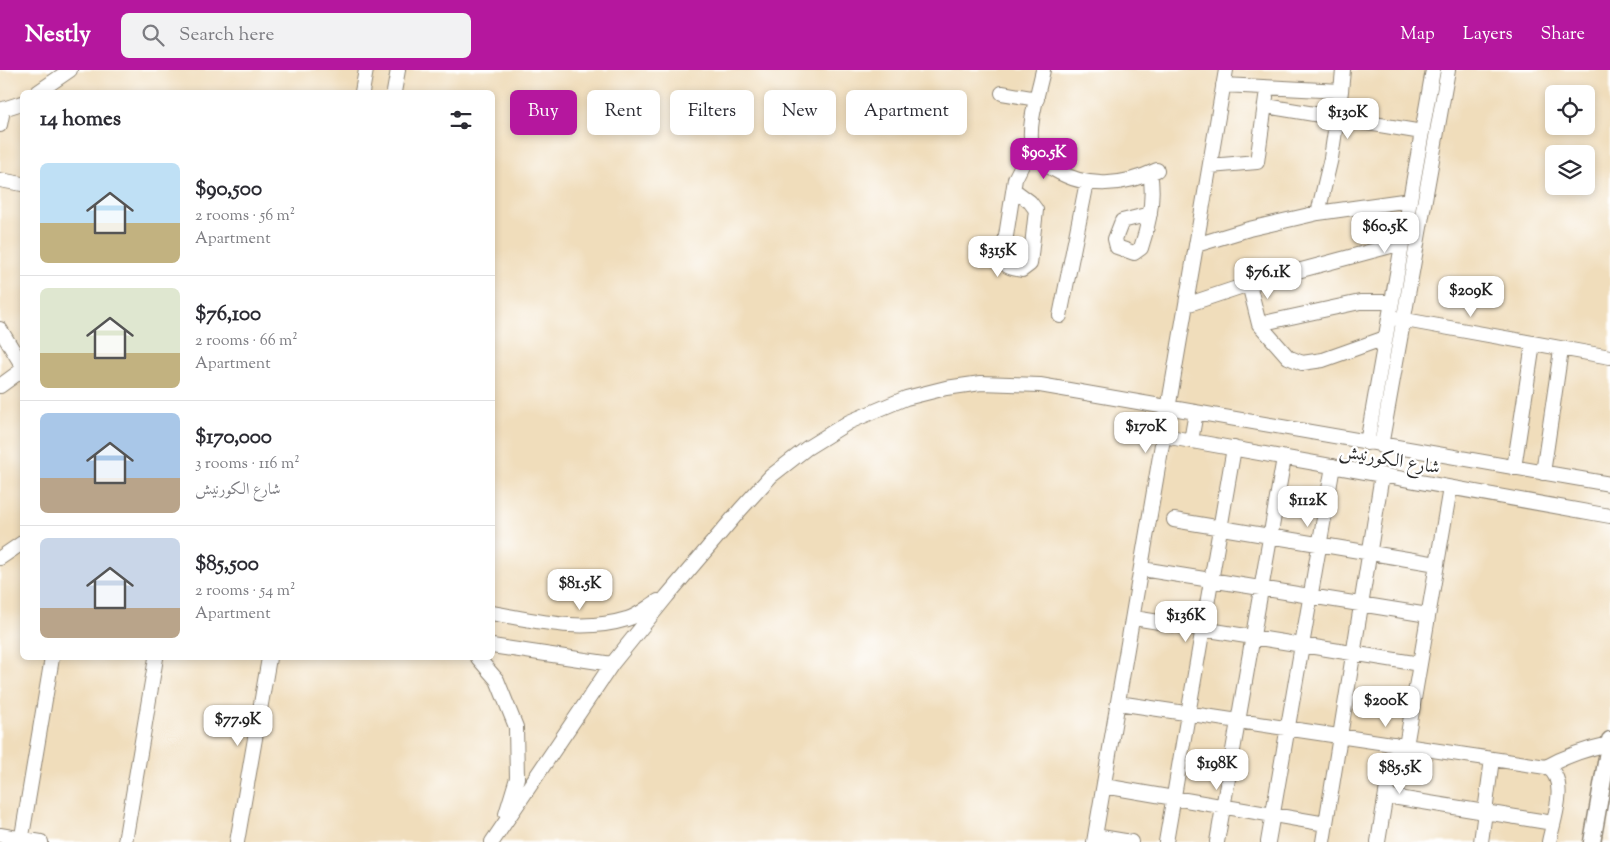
<!DOCTYPE html>
<meta charset="utf-8">
<style>
body{margin:0;font-family:"Sorts Mill Goudy",Amiri,serif;background:#f2f2f3;color:#2b2b33;height:100vh;display:flex;flex-direction:column;font-size:19px;white-space:nowrap}
*{box-sizing:border-box;margin:0}
p{font-size:16px;color:#7c7c81}
.icon{flex:none;width:28px;height:28px;fill:none;stroke:currentColor;stroke-width:2;stroke-linecap:round;stroke-linejoin:round}
.map{position:relative;flex:1;overflow:hidden}
.panel{position:absolute;left:20px;top:20px;width:475px;height:570px;display:flex;flex-direction:column;background:#fff;border-radius:8px;box-shadow:0 2px 8px #0003}
.panel>*{flex:none}
.top-card{position:absolute;left:510px;top:20px;width:475px;height:45px;display:flex;gap:10px}
.fabs{position:absolute;left:1545px;top:15px;display:grid;gap:10px}
.fabs a{display:grid;place-items:center;width:50px;height:50px;border-radius:8px;background:#fff;box-shadow:0 2px 8px #0003;font-size:25px}
.price{position:absolute;translate:-50% -42px;padding:0 11px;border-radius:10px;background:#fff;color:#222;font-size:16px;line-height:32px;filter:drop-shadow(0 1px 2px #0008)}
.price::after{content:'';position:absolute;left:50%;top:30px;width:15px;height:11px;margin-left:-8px;background:inherit;clip-path:polygon(0 0,100% 0,50% 100%)}
.price.current{background:#b5179e;color:#fff}
ul{padding:0;list-style:none}
li{display:flex;align-items:center;gap:15px;height:125px;padding:0 20px}
li+li{border-top:1px solid #e1e1e2}
li span{display:grid;place-items:center;flex:none;width:140px;height:100px;border-radius:8px;color:#555}
li>.icon{margin-inline-start:auto}
span .icon{width:60px;height:60px;fill:#fffc;stroke-width:1}
li b{font-size:21px}
h2{display:flex;justify-content:space-between;align-items:center;height:60px;padding:0 20px;font-size:21px}
.chip{padding:0 18px;border-radius:8px;background:#fff;box-shadow:0 2px 8px #0003;font-size:18px;line-height:45px}
.chip.current{background:#b5179e;color:#fff}
header{display:flex;align-items:center;gap:30px;box-sizing:border-box;height:70px;padding:0 25px;background:#b5179e;color:#fff}
header strong{font-size:24px}
nav{display:flex;gap:28px;margin-inline-start:auto;font-size:18px}
.search{width:350px;height:45px;background:#f2f2f3;display:flex;align-items:center;gap:12px;box-sizing:border-box;padding:0 18px;border-radius:8px;color:#7c7c81;font-size:19px}
.map>svg:first-child{display:block}
.lines{fill:none;stroke-linecap:round;stroke-linejoin:round}
.minor-casing{stroke:#8e8473;stroke-width:16}
.major-casing{stroke:#8e8473;stroke-width:19}
.minor{stroke:#fff;stroke-width:14}
.major{stroke:#fff;stroke-width:16}
.labels{text-anchor:middle;stroke-width:5;stroke-linejoin:round;paint-order:stroke}
.street-label{font-size:19px;fill:#2b2b2b;stroke:#fff}
</style>
<header>
<strong>Nestly</strong>
<div class="search"><svg class="icon" aria-label="search" viewBox="0 0 24 24"><circle cx="10" cy="10" r="6"/><path d="M15 15l6 6"/></svg>Search here</div>
<nav><a>Map</a><a>Layers</a><a>Share</a></nav>
</header>
<div class="map">
<svg width="1610" height="772" viewBox="0 0 1610 772">
<rect width="100%" height="100%" fill="#fff"/>
<filter id="ink" filterUnits="userSpaceOnUse"><feTurbulence type="fractalNoise" baseFrequency=".02" numOctaves="2"/><feDisplacementMap in="SourceGraphic" scale="10" xChannelSelector="R" yChannelSelector="G"/><feConvolveMatrix kernelMatrix="1 2 1 2 8 2 1 2 1" color-interpolation-filters="sRGB"/></filter>
<filter id="wash" filterUnits="userSpaceOnUse"><feTurbulence type="fractalNoise" baseFrequency=".0096" numOctaves="4" result="noise"/><feDisplacementMap in="SourceGraphic" scale="20" xChannelSelector="R" yChannelSelector="G"/><feGaussianBlur stdDeviation="1.12" result="paint"/><feColorMatrix in="noise" values="0 0 0 0 0 0 0 0 0 0 0 0 0 0 0 0 0 1.4 0 .05"/><feComposite in="paint" operator="in"/></filter>
<g filter="url(#wash)">
<rect width="100%" height="100%" fill="#f0ddbb"/>
</g>
<g filter="url(#ink)">
<g class="lines">
<defs>
<path id="minor" d="M1043 0C1039 20 1027 56 1032 75 1035 87 1044 94 1055 100 1087 119 1124 116 1157 100
M1223 15 1341 21 1331 88 1318 143
M1341 21 1343 0
M38 22 70 0
M362 22 366 0
M394 22 398 0
M1002 23 1037 29
M1266 36 1422 62
M0 40 22 33
M0 55 3 40
M1210 96 1257 92 1266 27
M1150 103C1155 128 1149 154 1141 178L1134 183 1117 177 1115 169 1122 151 1150 144
M0 110 22 114
M1014 120 1030 132 1036 140 1030 194 1022 200C1012 198 1003 198 1003 185L1015 109 1032 75
M1196 175 1249 159 1318 143 1410 130
M1249 214 1259 254 1288 287 1302 293 1323 290 1385 268
M1186 235 1249 214 1402 173
M1060 246 1087 112
M1394 248 1610 287
M1259 254 1360 232H1392
M0 259 22 295
M0 316 22 300
M1164 366 1610 446
M1191 371 1196 342
M1367 373 1433 0
M1381 376 1448 0
M1514 398 1533 274
M1543 403 1561 280
M1174 450 1437 494
M0 488 22 473
M1142 499 1428 545
M492 543C538 551 582 563 627 549 638 546 648 537 658 531
M1134 548 1420 594
M492 576 612 594
M478 588 497 610 516 657 517 708 506 744
M1118 633 1546 697C1570 708 1553 751 1549 772
M1406 676 1450 418
M1546 697C1567 685 1586 679 1609 674
M1104 716 1326 754
M1386 726 1553 753
M0 765 41 772
M1095 766 1131 772
M21 772 52 588
M125 772 156 588
M237 772 269 588
M492 772 612 594 667 526 740 440 771 406 807 378 849 352 906 328 946 318 981 313 1040 315 1610 414
M1094 772 1226 0
M1166 772 1234 378
M1217 772 1284 388
M1268 772 1333 396
M1323 772 1382 405
M1378 772 1394 674
M1481 772 1492 689"/>
<path id="major" d="M1592 772 1610 670"/>
</defs>
<use href="#minor" class="minor-casing"/>
<use href="#major" class="major-casing"/>
<use href="#minor" class="minor"/>
<use href="#major" class="major"/>
</g>
</g>
<g class="labels">
<g class="street-label">
<text transform="translate(1390 388) rotate(10)" y="7">شارع الكورنيش</text>
</g>
</g>
</svg>
<div class="fabs">
<a><svg class="icon" aria-label="locate" viewBox="0 0 24 24"><circle cx="12" cy="12" r="6"/><path d="M12 2v4M12 18v4M2 12h4M18 12h4"/></svg></a>
<a><svg class="icon" aria-label="layers" viewBox="0 0 24 24"><path d="M12 4l9 5-9 5-9-5zM3 14l9 5 9-5"/></svg></a>
</div>
<b class="price" style="left:1348px;top:70px">$130K</b>
<b class="price current" style="left:1044px;top:110px">$90.5K</b>
<b class="price" style="left:1385px;top:184px">$60.5K</b>
<b class="price" style="left:998px;top:208px">$315K</b>
<b class="price" style="left:1268px;top:230px">$76.1K</b>
<b class="price" style="left:1471px;top:248px">$209K</b>
<b class="price" style="left:1146px;top:384px">$170K</b>
<b class="price" style="left:1308px;top:458px">$112K</b>
<b class="price" style="left:580px;top:541px">$81.5K</b>
<b class="price" style="left:1186px;top:573px">$136K</b>
<b class="price" style="left:1386px;top:658px">$200K</b>
<b class="price" style="left:238px;top:677px">$77.9K</b>
<b class="price" style="left:1217px;top:721px">$198K</b>
<b class="price" style="left:1400px;top:725px">$85.5K</b>
<div class="top-card">
<a class="chip current">Buy</a>
<a class="chip">Rent</a>
<a class="chip">Filters</a>
<a class="chip">New</a>
<a class="chip">Apartment</a>
</div>
<section class="panel">
<h2>14 homes<svg class="icon" aria-label="filters" viewBox="0 0 24 24"><path d="M4 7h16M4 17h16"/><circle cx="9" cy="7" r="2"/><circle cx="15" cy="17" r="2"/></svg></h2>
<ul>
<li><span style="background:linear-gradient(#bfe0f5 60%,#c2b280 0)"><svg class="icon" aria-label="home" viewBox="0 0 24 24"><path d="M3 11l9-7 9 7M6 9v11h12V9"/></svg></span><div><b>$90,500</b><p>2 rooms · 56 m²</p><p>Apartment</p></div></li>
<li><span style="background:linear-gradient(#dfe7d0 65%,#c2b280 0)"><svg class="icon" aria-label="home" viewBox="0 0 24 24"><path d="M3 11l9-7 9 7M6 9v11h12V9"/></svg></span><div><b>$76,100</b><p>2 rooms · 66 m²</p><p>Apartment</p></div></li>
<li><span style="background:linear-gradient(#a9c7e8 65%,#b9a48a 0)"><svg class="icon" aria-label="home" viewBox="0 0 24 24"><path d="M3 11l9-7 9 7M6 9v11h12V9"/></svg></span><div><b>$170,000</b><p>3 rooms · 116 m²</p><p>شارع الكورنيش</p></div></li>
<li><span style="background:linear-gradient(#c9d6e8 70%,#b9a48a 0)"><svg class="icon" aria-label="home" viewBox="0 0 24 24"><path d="M3 11l9-7 9 7M6 9v11h12V9"/></svg></span><div><b>$85,500</b><p>2 rooms · 54 m²</p><p>Apartment</p></div></li>
</ul>
</section>
</div>
